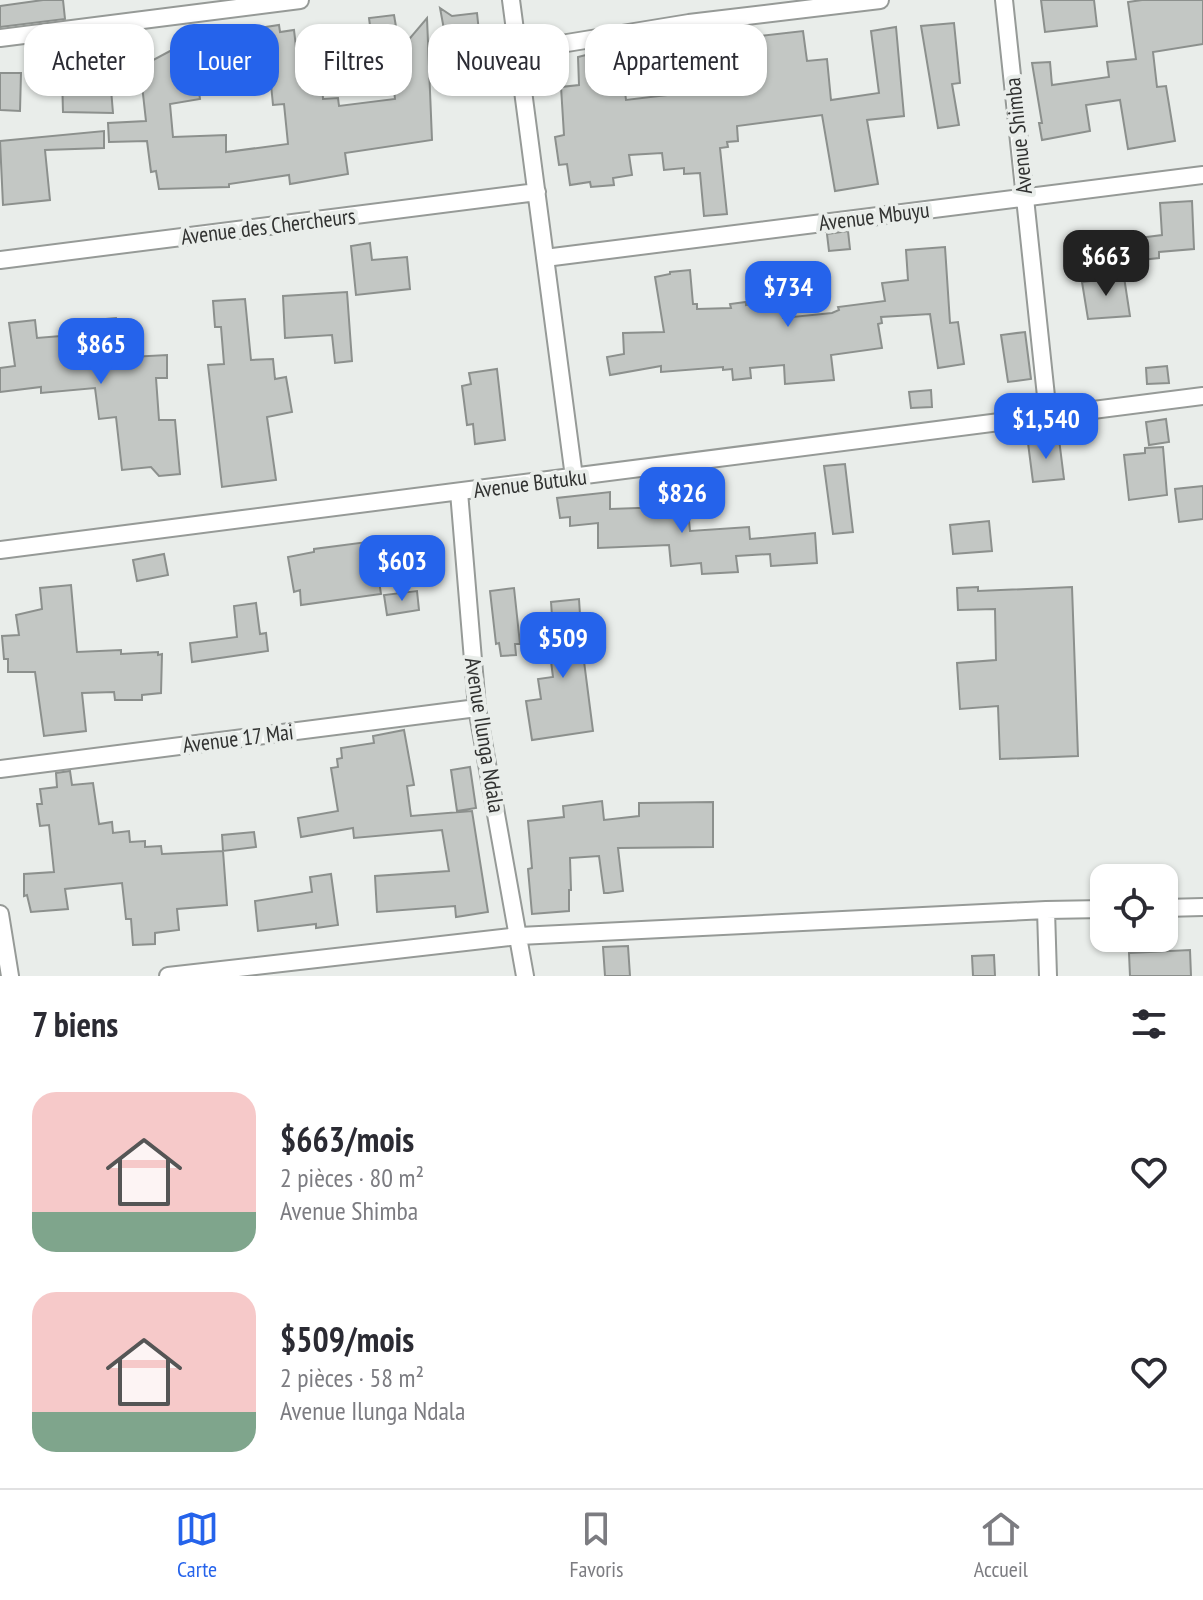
<!DOCTYPE html>
<html lang="fr">
<meta charset="utf-8">
<style>
body{margin:0;font-family:"PT Sans Narrow",sans-serif;background:#f2f2f3;color:#2b2b33;height:100vh;display:flex;flex-direction:column;font-size:30px;white-space:nowrap}
*{box-sizing:border-box;margin:0}
p{font-size:26px;color:#7c7c81}
.icon{flex:none;width:44px;height:44px;fill:none;stroke:currentColor;stroke-width:2;stroke-linecap:round;stroke-linejoin:round}
.map{position:relative;height:976px;overflow:hidden}
.drawer{display:flex;flex-direction:column;background:#fff;flex:1}
.drawer>*{flex:none}
.guide{position:absolute;left:24px;top:24px;width:800px;height:72px;display:flex;gap:16px}
.fabs{position:absolute;left:1090px;top:864px;display:grid;gap:16px}
.fabs a{display:grid;place-items:center;width:88px;height:88px;border-radius:16px;background:#fff;box-shadow:0 2px 6px #0004;font-size:40px}
.price{position:absolute;translate:-50% -68px;padding:0 18px;border-radius:16px;background:#2563eb;color:#fff;font-size:26px;line-height:52px;filter:drop-shadow(0 2px 4px #0008)}
.price::after{content:'';position:absolute;left:50%;top:48px;width:24px;height:18px;margin-left:-12px;background:inherit;clip-path:polygon(0 0,100% 0,50% 100%)}
.price.current{background:#222;color:#fff}
ul{padding:0;list-style:none}
li{display:flex;align-items:center;gap:24px;height:200px;padding:0 32px}
li span{display:grid;place-items:center;flex:none;width:224px;height:160px;border-radius:24px;color:#555}
li>.icon{margin-inline-start:auto}
span .icon{width:96px;height:96px;fill:#fffc;stroke-width:1}
li b{font-size:34px}
h2{display:flex;justify-content:space-between;align-items:center;height:96px;padding:0 32px;font-size:34px}
.tag{padding:0 28px;border-radius:24px;background:#fff;box-shadow:0 2px 6px #0004;font-size:28px;line-height:72px}
.tag.current{background:#2563eb;color:#fff}
.dock{display:flex;justify-content:space-around;align-items:center;height:112px;border-top:2px solid #e1e1e2;background:#fff;font-size:22px;color:#7c7c81}
.dock a{display:grid;justify-items:center;gap:4px}
.dock .current{color:#2563eb}
.map>svg:first-child{display:block}
.building{fill:#c3c7c4;stroke:#8c908d;stroke-width:2;fill-rule:evenodd}
.lines{fill:none;stroke-linecap:round;stroke-linejoin:round}
.street-casing{stroke:#969a97;stroke-width:20}
.street{stroke:#fff;stroke-width:16}
.labels{text-anchor:middle;stroke-width:8;stroke-linejoin:round;paint-order:stroke}
.street-label{font-size:22px;fill:#313231;stroke:#e9edea}
</style>
<div class="map">
<svg width="1203" height="976" viewBox="0 0 1203 976">
<rect width="100%" height="100%" fill="#e9edea"/>
<path class="building" d="M43 0H63L65 19 0 27V6Z
M1041 0H1094L1097 26 1045 32Z
M1142 0H1203V44L1153 52 1157 87 1166 86 1175 141 1128 149 1120 100 1086 105 1090 131 1042 140 1039 123H1042L1032 63 1050 62 1052 85 1109 77 1107 62 1136 59 1128 2Z
M440 8 452 16 477 13 483 70 452 73Z
M394 15 400 50 427 18 432 140 345 153 348 174 290 184 289 175 229 184V187L159 189 156 171 151 172 147 141 109 142 108 123 146 121 140 67 170 51 239 41 238 31 279 25 280 32 294 30 300 82 322 81 323 99 338 98 339 106 395 99 391 66 382 67 381 61 344 66 340 37 371 33 369 18ZM270 74 273 105 284 104 288 144 226 152V135L173 137 170 104 200 99 199 92 220 89 218 81Z
M954 23 960 83 952 84 959 125 938 128 921 26Z
M896 27 904 116 867 120 878 184 835 191 822 115 737 126 738 141 727 142 728 147 720 148 727 214 704 216 700 173 684 174V168L664 170 662 153 629 155 632 175 613 178 614 185 591 187 590 182 570 185 567 164 559 165 555 137 564 135 561 87 579 85 578 57 586 55V53L620 49 626 100 692 92 691 76 751 74V37L803 31 807 61 827 59 831 100 879 93 871 31Z
M104 36V43L115 42 117 77H110L113 113 63 112 62 76 72 68 70 40Z
M0 73H21L20 111 0 110Z
M104 131V148L45 150 50 200 3 205 0 141Z
M1192 201 1194 249 1159 252V258L1132 261 1130 239 1162 235 1160 203Z
M848 231 850 249 829 251 827 234Z
M370 243 372 260 407 257 410 289 356 295 351 246Z
M945 247 950 323 958 322 964 364 938 368 930 314 881 317 882 323 878 324 882 348 831 355 834 380 785 384 784 365 750 368 751 378 733 380 732 369 723 370V367L661 372V366L610 375 607 357 624 354 623 333 664 332 655 277 670 274V272L690 270 693 304H697V309L731 308 730 304 746 302V305L759 303 760 307 782 305 783 318 832 313 839 310 838 307 885 301 882 283 908 280 906 250Z
M1124 277 1130 316 1088 319 1082 282Z
M347 292 352 361 335 363 332 335 285 338 283 296Z
M245 299 251 360 273 359 275 379 286 377 292 412 267 417 276 480 222 487 208 365 224 364 221 327H215L213 301Z
M116 318 119 347 129 346 130 357 167 355V378H156L159 420H175L180 474 159 476 151 467 122 470 116 417 99 419 95 388 41 393V387L0 392V368L15 366 9 323 35 320 37 338 85 334 84 321Z
M1025 332 1031 379 1008 382 1001 335Z
M1167 366 1169 383 1147 384 1146 368Z
M497 369 505 440 475 444 473 424 467 425 462 386 471 384 469 373Z
M931 390 932 407 911 408 909 392Z
M1166 419 1169 442 1149 445 1146 422Z
M1059 439 1064 479 1033 482 1028 443Z
M1163 447 1167 495 1129 500 1124 455 1145 453V448Z
M845 464 853 532 833 534 824 466Z
M1203 486V519L1179 522 1175 489Z
M610 492V509L666 507 665 501 687 499 690 531 749 527 750 539 815 533 817 563 771 566 770 554 736 556 738 572 702 574 701 563 671 566 669 545 598 548V523L570 526V517L560 518 557 498Z
M989 521 992 551 953 554 950 525Z
M367 542 370 562 376 561 381 594 301 605 300 590 294 592 288 557 314 552V549Z
M164 554 168 575 137 581 133 560Z
M71 585 77 652 121 650V654L158 652V655L162 654 161 693 142 695V700H115L114 692 82 693 86 731 44 736 35 672H8V659H4L2 636 19 635 16 615 42 609 40 588Z
M978 587V591L1072 587 1078 756 1000 759 998 706 960 709 957 663 996 660 995 609 958 610 957 588Z
M514 588 520 644H515L516 655 501 656 499 643 496 644 490 591Z
M417 591 419 610 387 615 384 595Z
M579 599 582 646 593 731 532 740 526 701 541 699 538 679 553 677 547 630H553L551 602Z
M256 603 260 634 266 633 268 651 192 662 190 643 237 637 234 606Z
M404 730 414 785 407 786 411 816 472 811 488 912 456 917 455 906 377 912 375 876 449 871 442 830 354 838 353 828 301 837 298 818 338 811 331 768 338 767 337 759 342 758 341 748 374 743 373 736Z
M470 767 476 808 457 811 451 770Z
M70 771 72 785 93 783 99 824 112 822 113 833 129 831 130 842 145 841V847L161 846 162 854 223 851 227 905 177 909 179 930 155 933V944L133 945 131 919H126L122 883 65 889 68 909 31 912 27 895 24 896V874L54 872 49 825 40 826 37 804H42L40 789 57 787 56 773Z
M602 801 604 820 639 816V803L713 802V847L618 848 623 891 608 893H604L599 856 570 858 571 890H569V911L532 914 528 869 532 868 528 821 564 817 563 806Z
M254 832 256 847 223 851 222 835Z
M331 874 338 925 316 928V924L258 931 255 901 312 892 310 877Z
M628 946 630 976H605L603 947Z
M1190 950 1191 976H1130L1129 953Z
M994 955 995 976H973L972 956Z"/>
<g class="lines">
<defs>
<path id="street" d="M511 0 574 477
M1004 0 1048 415
M0 38 300 0
M518 51 689 23 880 0
M545 258 1203 175
M0 260 537 192
M459 492 477 708 525 976
M0 550 1203 396
M0 769 477 708
M1164 908 1203 907
M0 914 10 976
M168 976 519 936 1046 910
M1048 976 1046 910 1104 909"/>
</defs>
<use href="#street" class="street-casing"/>
<use href="#street" class="street"/>
</g>
<g class="labels">
<g class="street-label">
<text transform="translate(1018 136) rotate(-96)" y="8">Avenue Shimba</text>
<text transform="translate(874 216) rotate(-7)" y="8">Avenue Mbuyu</text>
<text transform="translate(268 226) rotate(-7)" y="8">Avenue des Chercheurs</text>
<text transform="translate(530 483) rotate(-7)" y="8">Avenue Butuku</text>
<text transform="translate(485 735) rotate(81)" y="8">Avenue Ilunga Ndala</text>
<text transform="translate(238 738) rotate(-7)" y="8">Avenue 17 Mai</text>
</g>
</g>
</svg>
<div class="fabs">
<a><svg class="icon" aria-label="locate" viewBox="0 0 24 24"><circle cx="12" cy="12" r="6"/><path d="M12 2v4M12 18v4M2 12h4M18 12h4"/></svg></a>
</div>
<b class="price current" style="left:1106px;top:298px">$663</b>
<b class="price" style="left:788px;top:329px">$734</b>
<b class="price" style="left:101px;top:386px">$865</b>
<b class="price" style="left:1046px;top:461px">$1,540</b>
<b class="price" style="left:682px;top:535px">$826</b>
<b class="price" style="left:402px;top:603px">$603</b>
<b class="price" style="left:563px;top:680px">$509</b>
<div class="guide">
<a class="tag">Acheter</a>
<a class="tag current">Louer</a>
<a class="tag">Filtres</a>
<a class="tag">Nouveau</a>
<a class="tag">Appartement</a>
</div>
</div>
<section class="drawer">
<h2>7 biens<svg class="icon" aria-label="filters" viewBox="0 0 24 24"><path d="M4 7h16M4 17h16"/><circle cx="9" cy="7" r="2"/><circle cx="15" cy="17" r="2"/></svg></h2>
<ul>
<li><span style="background:linear-gradient(#f6c9c9 75%,#7fa58c 0)"><svg class="icon" aria-label="home" viewBox="0 0 24 24"><path d="M3 11l9-7 9 7M6 9v11h12V9"/></svg></span><div><b>$663/mois</b><p>2 pièces · 80 m²</p><p>Avenue Shimba</p></div><svg class="icon" aria-label="heart" viewBox="0 0 24 24"><path d="M12 20l-8-8c-3-5 5-10 8-4 3-6 11-1 8 4z"/></svg></li>
<li><span style="background:linear-gradient(#f6c9c9 75%,#7fa58c 0)"><svg class="icon" aria-label="home" viewBox="0 0 24 24"><path d="M3 11l9-7 9 7M6 9v11h12V9"/></svg></span><div><b>$509/mois</b><p>2 pièces · 58 m²</p><p>Avenue Ilunga Ndala</p></div><svg class="icon" aria-label="heart" viewBox="0 0 24 24"><path d="M12 20l-8-8c-3-5 5-10 8-4 3-6 11-1 8 4z"/></svg></li>
</ul>
</section>
<nav class="dock">
<a class="current"><svg class="icon" aria-label="map" viewBox="0 0 24 24"><path d="M3 6l6-2 6 2 6-2v14l-6 2-6-2-6 2zM9 4v14M15 6v14"/></svg>Carte</a>
<a><svg class="icon" aria-label="saved" viewBox="0 0 24 24"><path d="M7 4h10v16l-5-4-5 4z"/></svg>Favoris</a>
<a><svg class="icon" aria-label="home" viewBox="0 0 24 24"><path d="M3 11l9-7 9 7M6 9v11h12V9"/></svg>Accueil</a>
</nav>
